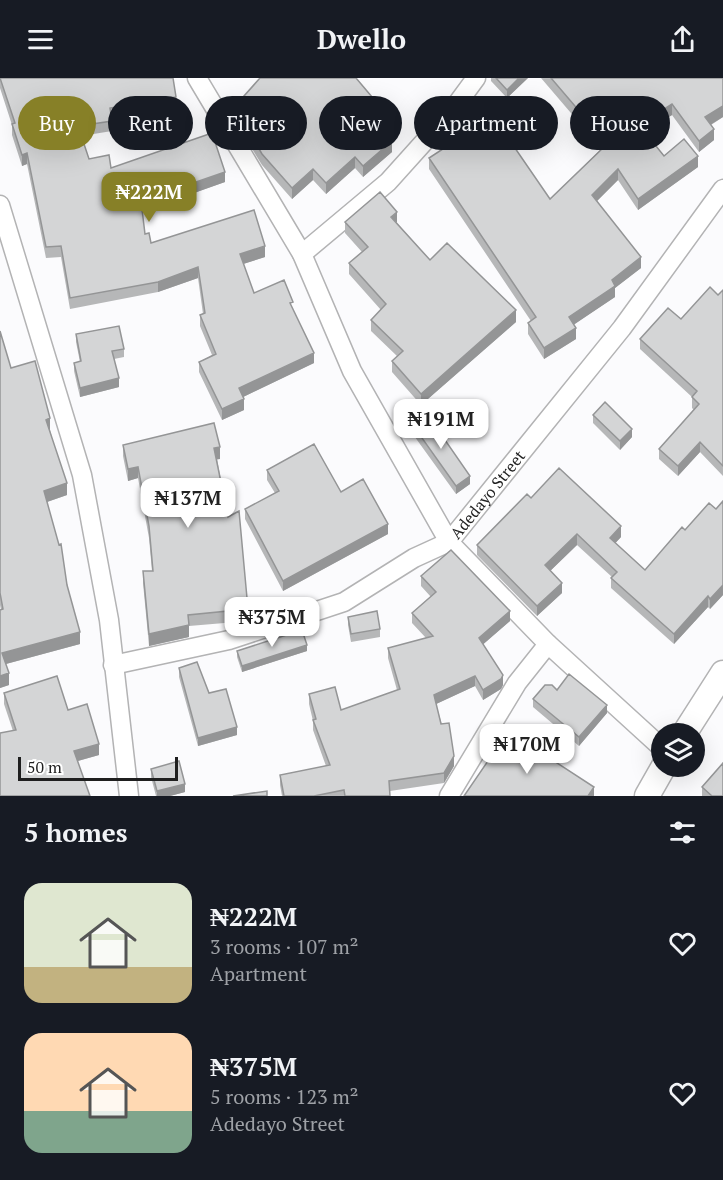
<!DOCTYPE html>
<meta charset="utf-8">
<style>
body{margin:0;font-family:"PT Serif",serif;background:#242831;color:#f1f3f6;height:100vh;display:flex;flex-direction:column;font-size:22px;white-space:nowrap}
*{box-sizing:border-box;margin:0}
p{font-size:20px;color:#9ea1a6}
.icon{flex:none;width:33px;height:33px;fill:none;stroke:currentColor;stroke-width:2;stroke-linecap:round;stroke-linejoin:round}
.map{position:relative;height:718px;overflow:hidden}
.drawer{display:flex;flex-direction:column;background:#171b24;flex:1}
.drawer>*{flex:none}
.top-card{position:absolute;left:18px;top:18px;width:687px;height:54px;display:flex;gap:12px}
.fabs{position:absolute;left:651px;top:645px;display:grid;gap:12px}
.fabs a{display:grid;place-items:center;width:54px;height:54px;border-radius:50%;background:#171b24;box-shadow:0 6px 24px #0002;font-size:30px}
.scale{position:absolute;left:18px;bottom:15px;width:160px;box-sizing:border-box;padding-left:6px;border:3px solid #1f1f1f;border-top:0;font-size:16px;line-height:21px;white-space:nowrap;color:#1f1f1f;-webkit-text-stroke:4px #fff;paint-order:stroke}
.price{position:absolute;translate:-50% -51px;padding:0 14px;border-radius:12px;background:#fff;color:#222;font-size:20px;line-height:39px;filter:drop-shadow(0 2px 3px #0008)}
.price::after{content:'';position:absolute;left:50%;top:36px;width:18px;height:14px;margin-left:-9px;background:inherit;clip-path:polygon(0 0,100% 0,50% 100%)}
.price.current{background:#878027;color:#fff}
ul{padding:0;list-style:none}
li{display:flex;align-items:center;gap:18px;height:150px;padding:0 24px}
li span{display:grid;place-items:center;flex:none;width:168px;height:120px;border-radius:18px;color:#555}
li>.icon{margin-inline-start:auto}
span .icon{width:72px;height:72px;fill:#fffc;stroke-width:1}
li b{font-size:26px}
h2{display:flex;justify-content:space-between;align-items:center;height:72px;padding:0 24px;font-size:26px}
.chip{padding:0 21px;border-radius:27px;background:#171b24;box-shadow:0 6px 24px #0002;font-size:21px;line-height:54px}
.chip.current{background:#878027;color:#fff}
header{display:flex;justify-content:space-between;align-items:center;height:78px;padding:0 24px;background:#171b24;font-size:27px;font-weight:700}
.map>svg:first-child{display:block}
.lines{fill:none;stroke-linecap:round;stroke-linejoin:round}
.street-casing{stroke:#b3b3b4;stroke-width:21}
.secondary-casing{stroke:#b3b3b4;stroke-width:27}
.street{stroke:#fff;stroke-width:18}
.secondary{stroke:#fff;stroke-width:24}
.wall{fill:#b6b7b8}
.shaded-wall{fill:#949596}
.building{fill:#d4d5d6;stroke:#949596;stroke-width:1.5}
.labels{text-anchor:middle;stroke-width:4.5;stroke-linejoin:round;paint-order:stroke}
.street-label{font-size:16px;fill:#1f1f1f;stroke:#fff}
</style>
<header><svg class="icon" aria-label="menu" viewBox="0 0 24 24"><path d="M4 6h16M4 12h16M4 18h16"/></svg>Dwello<svg class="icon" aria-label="share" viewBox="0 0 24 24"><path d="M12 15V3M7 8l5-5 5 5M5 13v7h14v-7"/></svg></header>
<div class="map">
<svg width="723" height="718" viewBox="0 0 723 718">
<rect width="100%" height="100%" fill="#fbfbfd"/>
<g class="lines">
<defs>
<g id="street">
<path d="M197 0 302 176 352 293 449 464 548 566 662 670"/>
<path d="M0 127 82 397 109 542 129 718"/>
<path d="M302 176 388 104 451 34 476 0"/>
<path id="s1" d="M113 587 229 562 344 524 414 480 449 464 622 250 723 111"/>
<path d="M449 718 517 605 548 566"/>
</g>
<path id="secondary" d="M684 656 723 595
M647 718 664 688"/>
</defs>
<use href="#street" class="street-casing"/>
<use href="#secondary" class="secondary-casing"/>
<use href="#street" class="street"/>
<use href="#secondary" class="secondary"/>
</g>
<path class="wall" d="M0 0 176 19V29L111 40 112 53 81 58 89 81 111 90 225 104 142 133 145 156 151 165 265 179 243 186 254 215 293 232 314 285 243 319 244 332 222 342 199 294V284L212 277 200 248V237L203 236 198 200 158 214 70 231 61 179 46 180 27 86 22 88 12 57V47L0 10Z
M491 0H528L507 20 491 3Z
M541 0H723V39L711 47 714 62 699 74 672 37 645 54 664 78 698 89 638 132 618 102 597 123 641 190 615 210V219L574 246 576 261 544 281 528 256V245L531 243 429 91V80L550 121 600 72V69Z
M236 27 394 56 390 60 392 74 363 99 355 90 326 116 313 102 292 121 262 87 243 56V45L236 38Z
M345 144 397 145 430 182 516 244 421 327 392 294V283L397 278 371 253V242L381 232 349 196V185L362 174 345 155Z
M723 212V398L700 374 678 398 659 381V371L694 332 692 330V319L640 271V261L681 241 718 217Z
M0 253 11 290 50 352 67 417 47 424 67 507 80 566 6 586 9 607 0 610V532H1L0 527Z
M76 256 124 271V279L114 281 119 309 80 319 74 293V285L80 284 76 264Z
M593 337 632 359 620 372 593 345Z
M412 346 470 406 456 416 412 355Z
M123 367 220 381H217L228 439 248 531V543L189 548V559L149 568 143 505V493H152L149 460 138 400 128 403 123 378Z
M267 392 341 414 388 456 283 513 245 441V431L275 415 267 402Z
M531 420 621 459 615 465 645 492 685 452 716 431 723 423V517L710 531 708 529 674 566 611 510V500L612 499 577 467 550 493 562 515 537 538 477 477V467Z
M421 498 510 543 483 566 503 607 501 611 483 622 475 608 436 626 454 688 444 705 390 713V718H282L280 707V697L326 688 313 652V643L309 626V616L341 632 397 612 388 580V570L426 560 412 545V535L431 519 421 508Z
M348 539 380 551V559L351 564 348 547Z
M237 573H307L242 594 237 579Z
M179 590 209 615 237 657 198 668 179 599Z
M557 612 607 635 579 668 533 629V621Z
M4 615 68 632 99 677 78 683 13 653 4 626Z
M151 691 185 714 170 718H156L151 699Z
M702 709 723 718H702Z"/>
<path class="shaded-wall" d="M519 0H528L507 20V12Z
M672 26V37L639 58V47Z
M723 28V39L705 50V39Z
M394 45V56L384 65V53Z
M714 51V62L699 74V63Z
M392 63V74L363 99V88Z
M27 75V86L22 88V77Z
M698 78V89L638 132V121Z
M355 79V90L326 116V105Z
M313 91V102L292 121V110Z
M618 91V102L592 128V117Z
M225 94V104L141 134V123Z
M397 134V145L391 139Z
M265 168V179L240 187V176Z
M641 179V190L615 210V219L569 250V239L612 202Z
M198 189V200L158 214V204Z
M516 232V244L421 327V316Z
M576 250V261L544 281V270Z
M314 275V285L239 321V310Z
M119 300V309L80 319V310Z
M244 321V332L222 342V331Z
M50 340V352L46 354V342Z
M632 351V359L620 372V363Z
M700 364V374L678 398V388Z
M220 369V381L214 382V370Z
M138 389V400L128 403V391Z
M470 398V406L456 416V408Z
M67 405V417L44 425V413Z
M388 446V456L283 513V503Z
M621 448V459L610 471V460Z
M577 456V467L545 498V487Z
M562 505V515L537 538V528Z
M723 507V517L710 531V521Z
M708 518V529L674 566V556Z
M510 533V543L479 570V560Z
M189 547V559L149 568V556Z
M80 554V566L2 587V575Z
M307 567V573L242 594V588Z
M9 595V607L0 610V598Z
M503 597V607L501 611 483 622V612Z
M475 598V608L434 627V617Z
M607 627V635L579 668V659Z
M237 649V657L198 668V660Z
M99 666V677L74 684V673Z
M454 678V688L444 705V695Z
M185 706V714L170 718H157V713Z
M594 709V718H588Z"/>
<path class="building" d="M0 0H173L176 19 110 30 112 43 78 48 89 81 109 77 111 90 212 55 225 94 141 123 145 156 149 155 151 165 254 132 265 168 240 176 254 215 284 202 293 224 290 225 314 275 239 310 244 321 222 331 199 284 216 276 200 237 205 235 198 189 158 204 70 220 61 168 46 169 27 75 22 77 12 46 15 45Z
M260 0H356L394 45 384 53 392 63 363 88 355 79 326 105 313 91 292 110 262 76 243 44 251 40 236 27Z
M496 0H519L507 12Z
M551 0H723V28L705 39 714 51 699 63 672 26 639 47 664 78 684 61 698 78 638 121 618 91 592 117 641 179 612 202 615 208 569 239 576 250 544 270 528 245 536 239 429 80 493 38 550 121 604 69 600 64 604 62Z
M380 114 397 134 391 139 430 182 447 165 516 232 421 316 392 283 403 273 371 242 386 226 349 185 368 169 345 144Z
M710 209 718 217 723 212V388L700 364 678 388 659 371 699 326 692 319 697 313 640 261 668 230 681 241Z
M119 248 124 271 112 273 119 300 80 310 74 285 81 283 76 256Z
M0 253 11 290 35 283 50 340 46 342 67 405 44 413 59 467 61 466 67 507 80 554 2 575 9 595 0 598V532L3 531 0 515Z
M605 324 632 351 620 363 593 337Z
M427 336 470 398 456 408 412 346Z
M214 345 220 369 214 370 228 439 239 433 248 531 188 537 189 547 149 556 143 493H153L149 448 138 389 128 391 123 367Z
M314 366 341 414 363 401 388 446 283 503 245 431 279 413 267 392Z
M559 390 621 448 610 460 645 492 682 449 685 452 709 425 716 431 723 423V507L710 521 708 518 674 556 611 500 617 494 577 456 545 487 562 505 537 528 477 467 527 416 531 420Z
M451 472 510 533 479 560 503 597 501 601 483 612 475 598 434 617 441 646 449 645 454 678 444 695 389 703 390 718H345L344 712 314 718H284L280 697 330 687 313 642 316 641 309 616 335 609 341 632 400 611 388 570 433 558 412 535 436 514 421 498Z
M377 533 380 551 351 556 348 539Z
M302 552 307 567 242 588 237 573Z
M197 584 209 615 226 611 237 649 198 660 179 590Z
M569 596 607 627 579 659 533 621 545 607H552L557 612Z
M57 598 68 632 87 626 99 666 74 673 90 718H0V655L16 652 4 615Z
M514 657 594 709 588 718H464L490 680 496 684Z
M179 683 185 706 157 713 151 691Z
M723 685V718H712L702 709Z
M267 713V718H233Z"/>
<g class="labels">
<g class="street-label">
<text dy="6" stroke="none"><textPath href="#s1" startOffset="422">Adedayo Street</textPath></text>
</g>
</g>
</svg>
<div class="fabs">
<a><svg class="icon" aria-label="layers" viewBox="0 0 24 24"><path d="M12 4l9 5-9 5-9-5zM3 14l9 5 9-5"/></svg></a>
</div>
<div class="scale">50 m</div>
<b class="price current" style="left:149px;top:145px">₦222M</b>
<b class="price" style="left:441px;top:372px">₦191M</b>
<b class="price" style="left:188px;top:451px">₦137M</b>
<b class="price" style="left:272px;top:570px">₦375M</b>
<b class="price" style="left:527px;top:697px">₦170M</b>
<div class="top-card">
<a class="chip current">Buy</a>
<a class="chip">Rent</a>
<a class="chip">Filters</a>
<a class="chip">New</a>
<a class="chip">Apartment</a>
<a class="chip">House</a>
</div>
</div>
<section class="drawer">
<h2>5 homes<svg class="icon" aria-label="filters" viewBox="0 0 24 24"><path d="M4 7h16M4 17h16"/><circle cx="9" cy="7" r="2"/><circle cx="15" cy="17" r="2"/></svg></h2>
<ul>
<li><span style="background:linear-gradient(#dfe7d0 70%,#c2b280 0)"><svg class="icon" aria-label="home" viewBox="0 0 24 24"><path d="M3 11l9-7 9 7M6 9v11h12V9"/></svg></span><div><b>₦222M</b><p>3 rooms · 107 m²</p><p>Apartment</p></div><svg class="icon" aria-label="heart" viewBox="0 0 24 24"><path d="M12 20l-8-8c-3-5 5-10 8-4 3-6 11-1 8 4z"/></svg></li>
<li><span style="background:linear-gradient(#ffd9b3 65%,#7fa58c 0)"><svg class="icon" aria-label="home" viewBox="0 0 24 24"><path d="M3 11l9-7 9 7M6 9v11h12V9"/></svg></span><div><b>₦375M</b><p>5 rooms · 123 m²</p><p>Adedayo Street</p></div><svg class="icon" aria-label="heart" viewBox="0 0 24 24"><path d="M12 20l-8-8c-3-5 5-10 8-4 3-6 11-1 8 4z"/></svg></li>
</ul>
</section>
